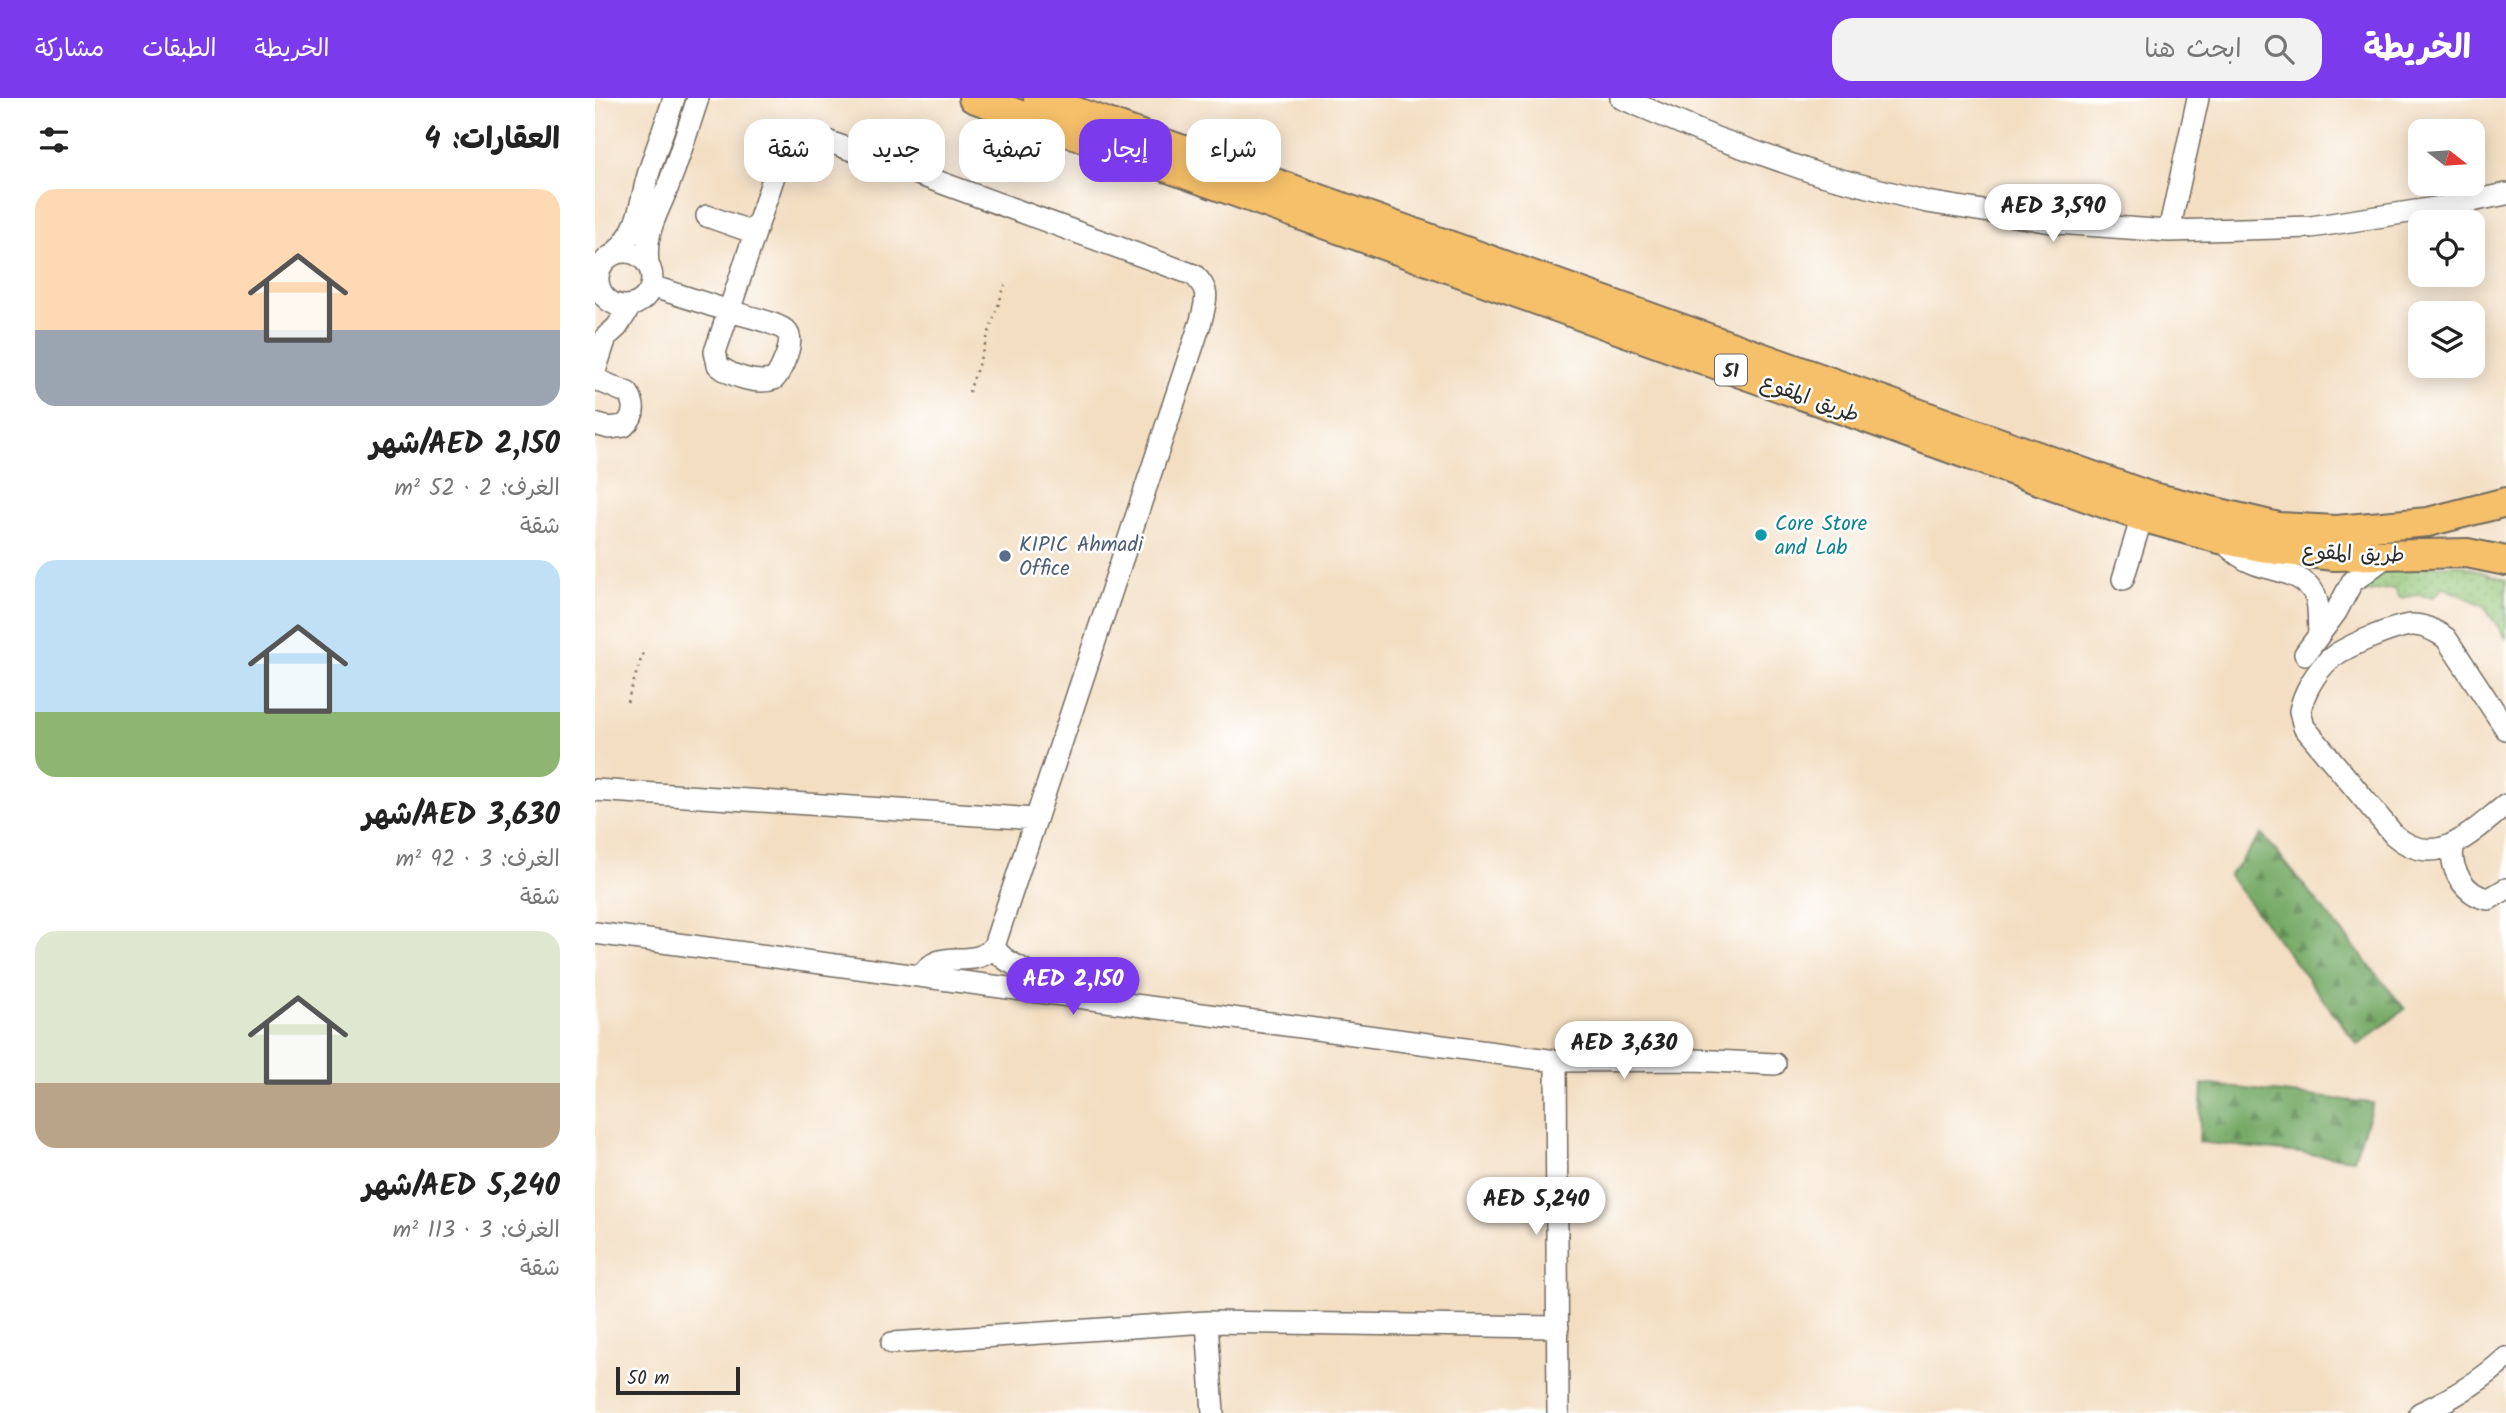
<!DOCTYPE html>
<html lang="ar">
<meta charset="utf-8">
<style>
body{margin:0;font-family:Kalam,"Playpen Sans Arabic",sans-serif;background:#f2f2f2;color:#222;direction:rtl;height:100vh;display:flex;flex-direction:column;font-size:26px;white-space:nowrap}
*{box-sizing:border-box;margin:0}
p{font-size:23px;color:#767676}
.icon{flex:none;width:38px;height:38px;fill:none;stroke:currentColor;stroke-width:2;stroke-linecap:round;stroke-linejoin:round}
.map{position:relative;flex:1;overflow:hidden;direction:ltr}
.details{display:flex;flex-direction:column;background:#fff;width:595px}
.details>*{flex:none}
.banner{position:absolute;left:21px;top:21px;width:665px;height:63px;direction:rtl;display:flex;gap:14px}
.needle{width:46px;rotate:107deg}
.tools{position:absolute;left:1813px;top:21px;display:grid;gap:14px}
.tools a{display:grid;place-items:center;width:77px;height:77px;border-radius:14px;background:#fff;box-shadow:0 4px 18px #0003;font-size:35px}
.scale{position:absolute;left:21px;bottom:18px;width:124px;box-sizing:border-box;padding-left:7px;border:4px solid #2b2b2b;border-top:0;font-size:19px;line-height:24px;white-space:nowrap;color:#2b2b2b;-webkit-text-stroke:5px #fff;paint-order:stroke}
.price{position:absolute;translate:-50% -60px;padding:0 16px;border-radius:24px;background:#fff;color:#222;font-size:23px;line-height:46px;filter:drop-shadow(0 2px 4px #0008)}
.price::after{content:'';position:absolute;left:50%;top:42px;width:21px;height:16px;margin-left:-10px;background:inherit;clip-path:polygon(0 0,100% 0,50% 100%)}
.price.current{background:#7c3aed;color:#fff}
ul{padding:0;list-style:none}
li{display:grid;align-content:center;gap:14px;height:371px;padding:0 35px}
li span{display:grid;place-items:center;height:217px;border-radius:21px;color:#555}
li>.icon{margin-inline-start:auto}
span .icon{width:126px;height:126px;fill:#fffc;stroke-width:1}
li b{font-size:30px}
h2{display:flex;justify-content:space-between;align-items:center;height:84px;padding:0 35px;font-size:30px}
.tag{padding:0 24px;border-radius:21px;background:#fff;box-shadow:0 4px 18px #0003;font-size:24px;line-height:63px}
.tag.current{background:#7c3aed;color:#fff}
header{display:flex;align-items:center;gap:42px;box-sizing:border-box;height:98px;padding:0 35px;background:#7c3aed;color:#fff}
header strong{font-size:33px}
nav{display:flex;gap:38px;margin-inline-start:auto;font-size:24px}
.search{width:490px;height:63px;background:#f2f2f2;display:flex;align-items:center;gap:18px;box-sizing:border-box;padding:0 24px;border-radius:21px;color:#767676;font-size:26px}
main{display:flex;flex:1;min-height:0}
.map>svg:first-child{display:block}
.grass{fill:url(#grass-dots);stroke:#5e774f;stroke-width:2}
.forest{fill:url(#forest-firs);stroke:#506a48;stroke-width:2}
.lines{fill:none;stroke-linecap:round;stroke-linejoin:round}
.minor-casing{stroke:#716a60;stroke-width:24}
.major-casing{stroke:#716a60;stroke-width:32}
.path{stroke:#716a60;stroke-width:2.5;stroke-dasharray:2 5;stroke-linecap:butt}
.minor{stroke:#fff;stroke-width:21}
.major{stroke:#f6c06b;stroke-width:28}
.culture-dot{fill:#0f9aa8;stroke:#fff;stroke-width:2.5}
.service-dot{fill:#5c6f8a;stroke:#fff;stroke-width:2.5}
.labels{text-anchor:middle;stroke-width:5;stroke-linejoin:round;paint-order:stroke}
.shield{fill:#fff;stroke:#6b6b6b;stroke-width:2}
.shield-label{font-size:19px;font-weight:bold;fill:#2b2b2b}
.street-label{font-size:21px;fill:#2b2b2b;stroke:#fff}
.culture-label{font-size:21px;fill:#0d838f;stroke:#fff;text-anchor:start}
.service-label{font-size:21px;fill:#4e5e75;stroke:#fff;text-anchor:start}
</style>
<header>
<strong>الخريطة</strong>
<div class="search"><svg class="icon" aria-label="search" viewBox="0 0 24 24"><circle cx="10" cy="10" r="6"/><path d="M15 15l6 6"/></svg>ابحث هنا</div>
<nav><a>الخريطة</a><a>الطبقات</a><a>مشاركة</a></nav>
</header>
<main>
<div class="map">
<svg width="1911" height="1315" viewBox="0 0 1911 1315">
<defs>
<pattern id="grass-dots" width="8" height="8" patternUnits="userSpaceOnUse" patternTransform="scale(1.75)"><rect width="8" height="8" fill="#91c373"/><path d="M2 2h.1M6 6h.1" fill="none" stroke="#779f5f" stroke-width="1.8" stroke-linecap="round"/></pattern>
<pattern id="forest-firs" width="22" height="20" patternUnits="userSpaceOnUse" patternTransform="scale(1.75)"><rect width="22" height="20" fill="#74a965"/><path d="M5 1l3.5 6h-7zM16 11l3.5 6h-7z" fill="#5f8a53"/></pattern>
</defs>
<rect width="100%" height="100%" fill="#fff"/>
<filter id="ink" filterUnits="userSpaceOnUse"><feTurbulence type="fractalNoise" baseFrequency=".0143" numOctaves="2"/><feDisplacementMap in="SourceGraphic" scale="14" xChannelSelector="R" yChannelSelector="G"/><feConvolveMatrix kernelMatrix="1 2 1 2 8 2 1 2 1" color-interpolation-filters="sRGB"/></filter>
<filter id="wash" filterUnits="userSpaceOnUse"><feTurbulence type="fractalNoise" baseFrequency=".00686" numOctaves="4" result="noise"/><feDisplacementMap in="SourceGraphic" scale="28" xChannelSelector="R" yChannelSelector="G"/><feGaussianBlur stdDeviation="1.57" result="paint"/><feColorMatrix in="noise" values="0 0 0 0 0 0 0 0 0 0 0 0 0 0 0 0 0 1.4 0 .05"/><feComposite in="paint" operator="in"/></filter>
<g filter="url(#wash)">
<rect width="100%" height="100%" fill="#f3dec2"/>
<path class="grass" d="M1866 467 1911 482V540L1888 507 1848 489 1839 499 1823 497 1805 500 1799 490 1753 497 1792 469Z"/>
<path class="forest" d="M1667 736 1810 911 1763 947 1634 778Z
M1607 986 1778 1005 1759 1061 1604 1044Z"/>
</g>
<g filter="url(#ink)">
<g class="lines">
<defs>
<path id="minor" d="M1026 0 1121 40 1223 76 1332 104 1463 125 1574 133 1716 129 1847 109 1911 96
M112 118 160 135
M1574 133 1603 0
M3 181a27 27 0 1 1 54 0a27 27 0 1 1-54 0Z
M20 155C45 131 44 109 53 77 61 51 71 26 79 0
M53 166C49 131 64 114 75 83 85 56 94 28 103 0
M56 188 134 213 184 63C201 45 207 42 232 43L599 177C616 193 611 202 606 223L399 848C379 874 343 847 327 878
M134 213C146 217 185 225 192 234 197 241 194 249 192 256 188 265 186 274 179 281 163 287 135 278 123 267L120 254Z
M0 273 11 239 22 229 36 207
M0 281 33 295C41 308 40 318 29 328L14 330 0 326
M1627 442C1636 452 1645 460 1658 465 1678 473 1709 474 1720 497 1725 508 1723 524 1724 535
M1528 481 1547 419
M1710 556 1741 514 1757 484 1792 458
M1911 631 1851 540C1841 533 1829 526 1816 527 1797 529 1749 549 1735 561 1721 573 1708 596 1705 613L1709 629 1799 737C1842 774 1876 734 1911 707
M0 692 441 721
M1859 746C1852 769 1870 798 1894 801L1911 791
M0 835 961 963 1098 962 1180 966
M399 848C410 871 441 867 446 894
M961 963 963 1315
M612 1224 618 1315
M297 1245 612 1224 963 1229
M1825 1315C1856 1301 1886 1283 1911 1260"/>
<path id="major" d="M378 0 1547 419 1625 441 1682 452 1740 458 1872 455 1911 463
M443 0 1554 398 1684 429 1741 432 1833 424 1911 404"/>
</defs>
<use href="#minor" class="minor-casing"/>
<use href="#major" class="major-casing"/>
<path class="path" d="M374 294 410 187
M32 604 48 555"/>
<use href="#minor" class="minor"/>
<use href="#major" class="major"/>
</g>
</g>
<circle class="culture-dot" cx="1166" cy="437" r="7"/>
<circle class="service-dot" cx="410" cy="458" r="7"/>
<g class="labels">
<rect class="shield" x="1120" y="256.5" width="32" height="31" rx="5"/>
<g class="shield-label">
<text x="1136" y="279">51</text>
</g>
<g class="street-label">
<text transform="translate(1215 300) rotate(20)" y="7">طريق المقوع</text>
<text transform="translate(1758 455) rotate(2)" y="7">طريق المقوع</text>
</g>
<g class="culture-label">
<text x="1180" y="432">Core Store<tspan x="1180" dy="24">and Lab</tspan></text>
</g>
<g class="service-label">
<text x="424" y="453">KIPIC Ahmadi<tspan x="424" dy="24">Office</tspan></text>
</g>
</g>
</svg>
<div class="tools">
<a><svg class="needle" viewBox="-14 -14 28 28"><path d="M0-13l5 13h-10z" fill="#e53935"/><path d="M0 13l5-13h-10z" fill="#767676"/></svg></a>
<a><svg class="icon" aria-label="locate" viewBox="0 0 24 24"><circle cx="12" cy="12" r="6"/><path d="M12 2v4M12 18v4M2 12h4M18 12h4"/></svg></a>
<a><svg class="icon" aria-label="layers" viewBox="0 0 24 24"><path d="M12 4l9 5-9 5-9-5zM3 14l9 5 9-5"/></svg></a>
</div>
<div class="scale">50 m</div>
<b class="price" style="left:1458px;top:146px">AED 3,590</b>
<b class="price current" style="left:478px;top:919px">AED 2,150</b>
<b class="price" style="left:1029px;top:983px">AED 3,630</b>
<b class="price" style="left:941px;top:1139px">AED 5,240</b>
<div class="banner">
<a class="tag">شراء</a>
<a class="tag current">إيجار</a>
<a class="tag">تصفية</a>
<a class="tag">جديد</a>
<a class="tag">شقة</a>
</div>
</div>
<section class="details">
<h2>العقارات: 4<svg class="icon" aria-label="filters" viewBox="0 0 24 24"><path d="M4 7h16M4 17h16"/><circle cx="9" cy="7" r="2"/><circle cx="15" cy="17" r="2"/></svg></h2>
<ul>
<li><span style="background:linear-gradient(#ffd9b3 65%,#9aa5b1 0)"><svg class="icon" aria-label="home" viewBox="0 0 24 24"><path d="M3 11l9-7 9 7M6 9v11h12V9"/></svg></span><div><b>AED 2,150/شهر</b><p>الغرف: 2 · 52 m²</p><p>شقة</p></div></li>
<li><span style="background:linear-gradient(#bfe0f5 70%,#8fb573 0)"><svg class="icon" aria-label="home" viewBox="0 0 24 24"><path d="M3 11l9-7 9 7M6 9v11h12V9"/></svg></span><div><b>AED 3,630/شهر</b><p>الغرف: 3 · 92 m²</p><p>شقة</p></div></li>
<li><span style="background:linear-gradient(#dfe7d0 70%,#b9a48a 0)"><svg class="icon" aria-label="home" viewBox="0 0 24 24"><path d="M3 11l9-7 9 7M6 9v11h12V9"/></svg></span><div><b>AED 5,240/شهر</b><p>الغرف: 3 · 113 m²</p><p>شقة</p></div></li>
</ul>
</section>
</main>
